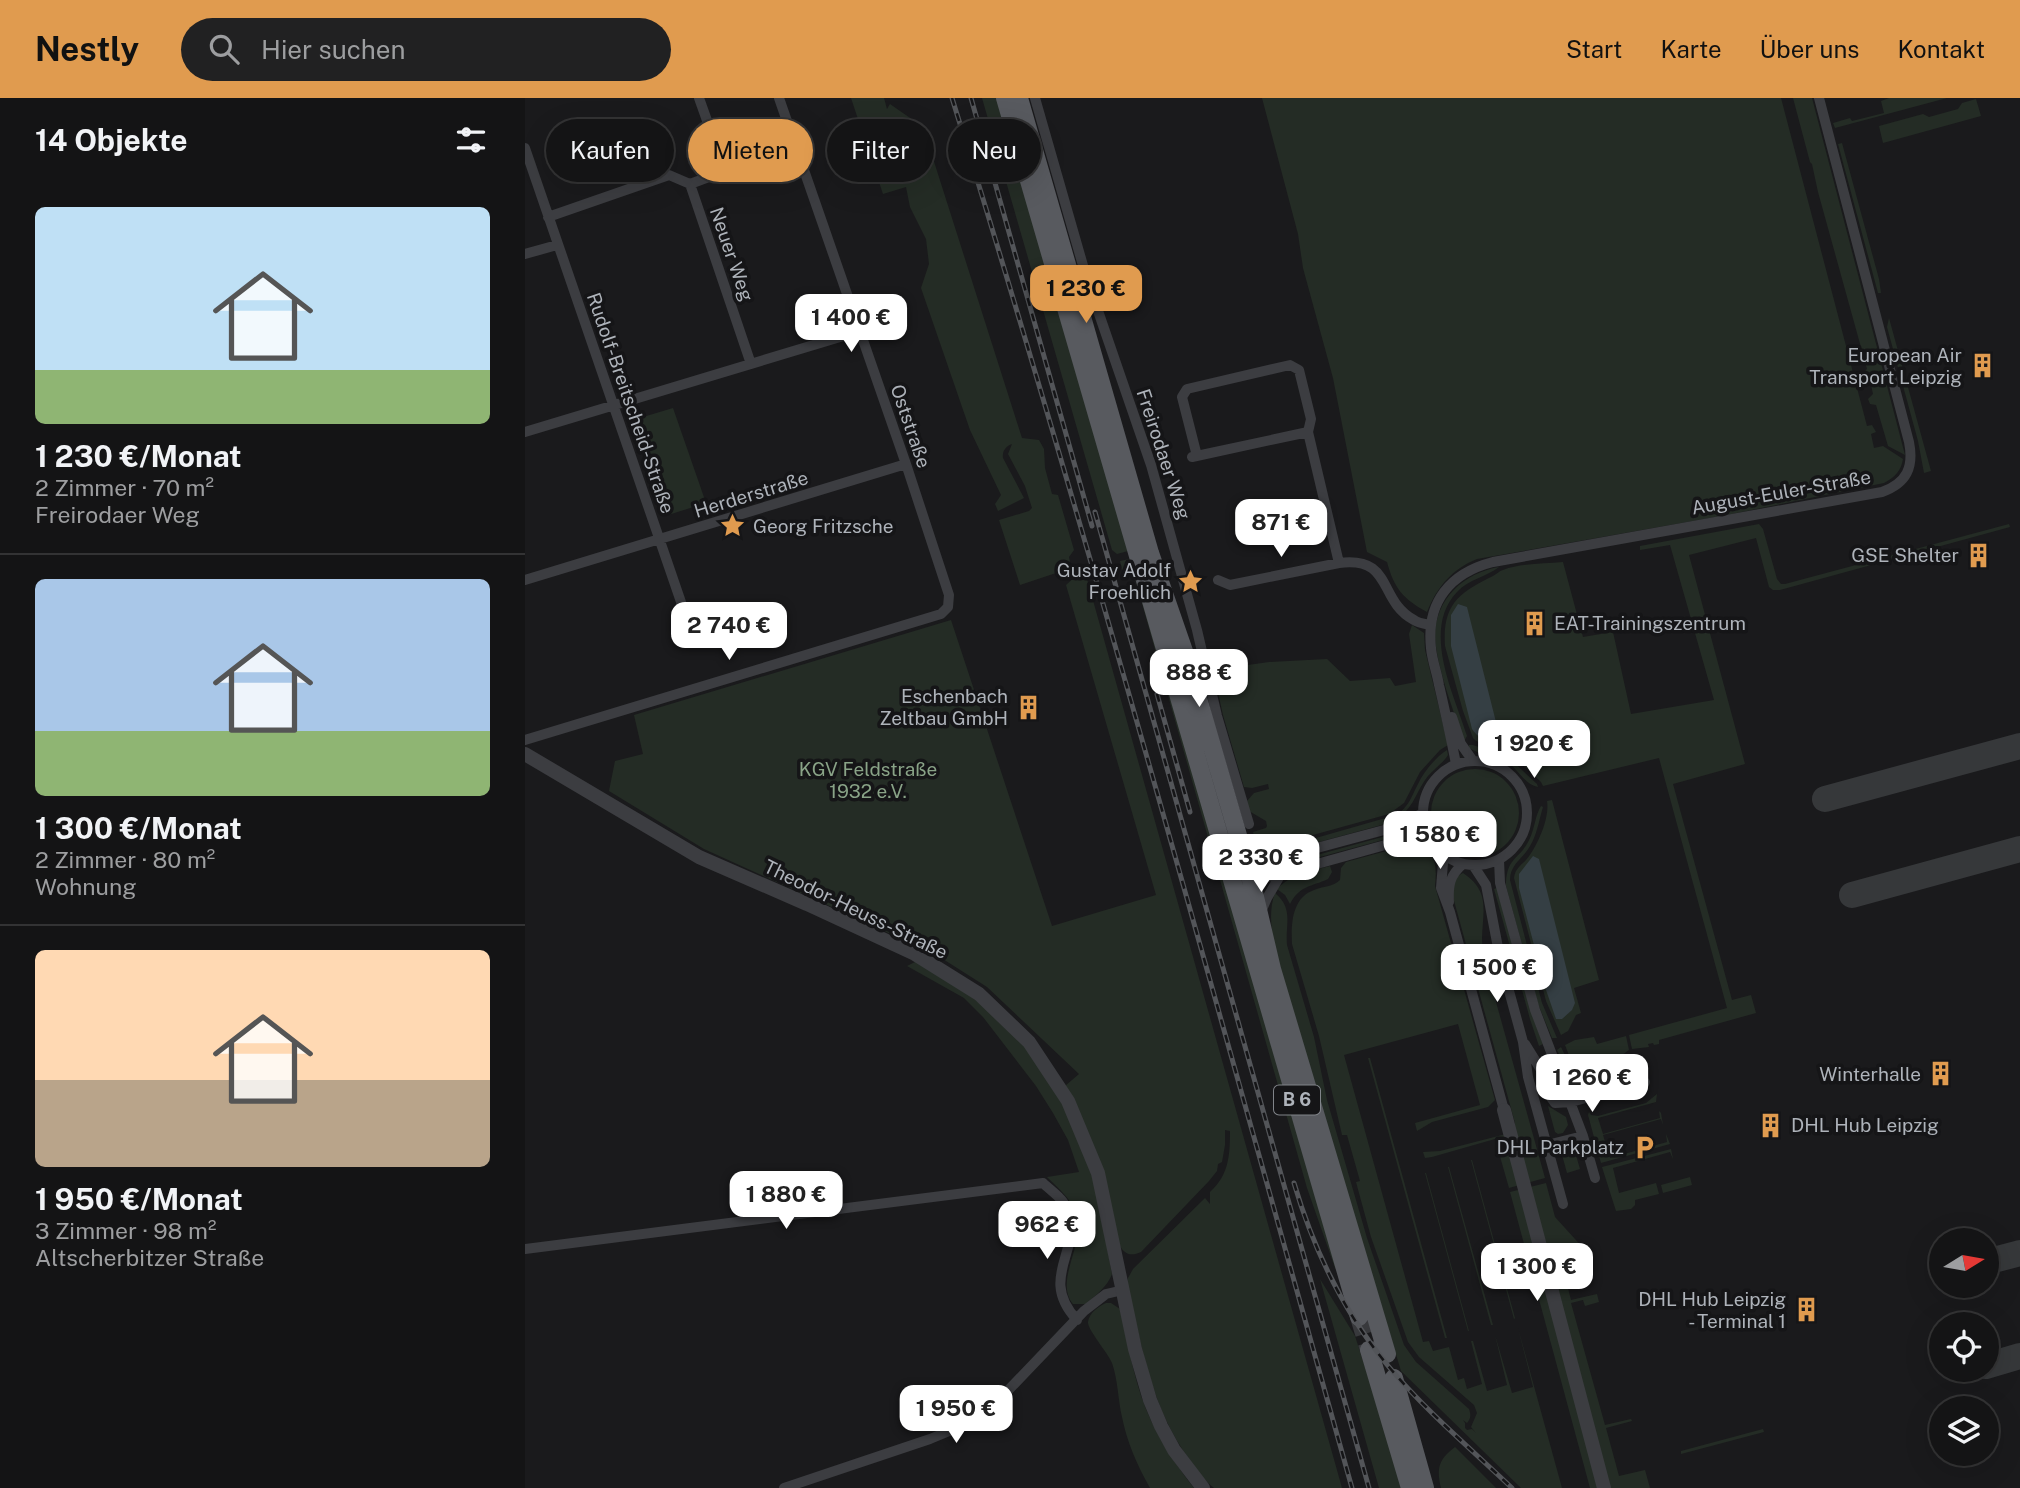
<!DOCTYPE html>
<html lang="de">
<meta charset="utf-8">
<style>
body{margin:0;font-family:"Public Sans",sans-serif;background:#212122;color:#f1f3f6;height:100vh;display:flex;flex-direction:column;font-size:26px;white-space:nowrap}
*{box-sizing:border-box;margin:0}
p{font-size:23px;color:#9d9ea0}
.icon{flex:none;width:38px;height:38px;fill:none;stroke:currentColor;stroke-width:2;stroke-linecap:round;stroke-linejoin:round}
.map{position:relative;flex:1;overflow:hidden}
.side{display:flex;flex-direction:column;background:#141415;width:525px}
.side>*{flex:none}
.guide{position:absolute;left:21px;top:21px;width:665px;height:63px;display:flex;gap:14px}
.needle{width:46px;rotate:79deg}
.tools{position:absolute;left:1404px;top:1130px;display:grid;gap:14px}
.tools a{display:grid;place-items:center;width:70px;height:70px;border-radius:50%;background:#141415;box-shadow:0 7px 28px #0002,0 0 0 2px #333334;font-size:35px}
.price{position:absolute;translate:-50% -60px;padding:0 16px;border-radius:14px;background:#fff;color:#222;font-size:23px;line-height:46px;filter:drop-shadow(0 2px 4px #0008)}
.price::after{content:'';position:absolute;left:50%;top:42px;width:21px;height:16px;margin-left:-10px;background:inherit;clip-path:polygon(0 0,100% 0,50% 100%)}
.price.active{background:#e09b4f;color:#111}
ul{padding:0;list-style:none}
li{display:grid;align-content:center;gap:14px;height:371px;padding:0 35px}
li+li{border-top:2px solid #333334}
li span{display:grid;place-items:center;height:217px;border-radius:10px;color:#555}
li>.icon{margin-inline-start:auto}
span .icon{width:126px;height:126px;fill:#fffc;stroke-width:1}
li b{font-size:30px}
h2{display:flex;justify-content:space-between;align-items:center;height:84px;padding:0 35px;font-size:30px}
.chip{padding:0 24px;border-radius:32px;background:#141415;box-shadow:0 7px 28px #0002,0 0 0 2px #333334;font-size:24px;line-height:63px}
.chip.active{background:#e09b4f;color:#111}
header{display:flex;align-items:center;gap:42px;box-sizing:border-box;height:98px;padding:0 35px;background:#e09b4f;color:#111}
header strong{font-size:33px}
nav{display:flex;gap:38px;margin-inline-start:auto;font-size:24px}
.search{width:490px;height:63px;background:#212122;display:flex;align-items:center;gap:18px;box-sizing:border-box;padding:0 24px;border-radius:38px;color:#9d9ea0;font-size:26px}
main{display:flex;flex:1;min-height:0}
.map>svg:first-child{display:block}
.green{fill:#242c25}
.water{fill:#353f44}
.lines{fill:none;stroke-linecap:round;stroke-linejoin:round}
.taxiway{stroke:#36383a;stroke-width:26}
.primary-tunnel{stroke:#38393c;stroke-width:18;stroke-dasharray:18 9;stroke-linecap:butt}
.minor{stroke:#3c3d41;stroke-width:10}
.tertiary{stroke:#3c3d41;stroke-width:14}
.primary{stroke:#585a5f;stroke-width:18}
.rail-casing{stroke:#535559;stroke-width:5}
.rail{stroke:#151517;stroke-width:2.5;stroke-dasharray:8;stroke-linecap:butt}
.labels{text-anchor:middle;stroke-width:7;stroke-linejoin:round;paint-order:stroke}
.shield{fill:#151517;stroke:#808489;stroke-width:2}
.shield-label{font-size:18px;font-weight:bold;fill:#aeb3ba}
.street-label{font-size:19px;fill:#aeb3ba;stroke:#151517}
.poi-label{font-size:19px;fill:#aeb3ba;stroke:#151517;text-anchor:end}
.park-label{font-size:19px;fill:#89a387;stroke:#151517}
</style>
<header>
<strong>Nestly</strong>
<div class="search"><svg class="icon" aria-label="search" viewBox="0 0 24 24"><circle cx="10" cy="10" r="6"/><path d="M15 15l6 6"/></svg>Hier suchen</div>
<nav><a>Start</a><a>Karte</a><a>Über uns</a><a>Kontakt</a></nav>
</header>
<main>
<section class="side">
<h2>14 Objekte<svg class="icon" aria-label="filters" viewBox="0 0 24 24"><path d="M4 7h16M4 17h16"/><circle cx="9" cy="7" r="2"/><circle cx="15" cy="17" r="2"/></svg></h2>
<ul>
<li><span style="background:linear-gradient(#bfe0f5 75%,#8fb573 0)"><svg class="icon" aria-label="home" viewBox="0 0 24 24"><path d="M3 11l9-7 9 7M6 9v11h12V9"/></svg></span><div><b>1 230 €/Monat</b><p>2 Zimmer · 70 m²</p><p>Freirodaer Weg</p></div></li>
<li><span style="background:linear-gradient(#a9c7e8 70%,#8fb573 0)"><svg class="icon" aria-label="home" viewBox="0 0 24 24"><path d="M3 11l9-7 9 7M6 9v11h12V9"/></svg></span><div><b>1 300 €/Monat</b><p>2 Zimmer · 80 m²</p><p>Wohnung</p></div></li>
<li><span style="background:linear-gradient(#ffd9b3 60%,#b9a48a 0)"><svg class="icon" aria-label="home" viewBox="0 0 24 24"><path d="M3 11l9-7 9 7M6 9v11h12V9"/></svg></span><div><b>1 950 €/Monat</b><p>3 Zimmer · 98 m²</p><p>Altscherbitzer Straße</p></div></li>
</ul>
</section>
<div class="map">
<svg width="1495" height="1390" viewBox="0 0 1495 1390">
<rect width="100%" height="100%" fill="#1a1a1c"/>
<path class="green" d="M326 0H359L362 11 365 6 398 29 497 340 514 342 519 351 520 370 527 396 533 397 549 452 544 459 546 470 495 487 474 422 504 413 507 410 500 388 483 356 487 346C481 348 477 353 478 360L499 400 473 413 470 406 476 397 445 332 396 190 404 166 401 141 385 109 381 89 358 96Z
M457 0H474L603 453 592 456 587 452Z
M737 0H1256L1342 328 1347 327 1351 334 1346 336 1349 350 1358 348 1378 361C1376 373 1370 379 1359 385L1202 417 952 461C927 471 912 489 902 514 878 501 869 490 862 464L842 454 808 280 778 170 773 136Z
M1268 0H1287L1380 357 1363 348 1351 307 1345 306 1343 301 1348 296 1345 282 1338 281 1337 276 1342 271 1293 94 1287 66 1285 64Z
M1364 0H1422L1310 30 1308 25 1325 20 1327 23 1359 15 1356 3Z
M1451 1 1456 18 1358 45 1354 28 1398 16 1404 19 1433 11 1437 5Z
M1317 45 1354 181 1356 195H1353L1313 46Z
M1364 220 1406 373 1399 375 1393 343 1362 229Z
M148 310 181 405 140 418 108 322Z
M1234 426 1238 431 1252 481 1256 486H1260L1484 426 1485 429 1255 492H1248L1244 489 1231 440 1164 457 1220 666 1148 686 1207 902 1226 897 1231 915 1134 942V946L1129 947 1128 945 1123 946 1124 949 1107 951 1104 937 1202 910 1134 660 1018 688 1016 684 985 655 951 643 948 640 938 613 920 548C917 506 935 494 968 478 972 476 974 473 978 472 996 465 1019 466 1038 464L1058 539 1088 534 1106 616 1189 602 1145 447 1115 452V448Z
M609 460 816 1177 810 1170 782 1090 607 470 597 472 595 463Z
M974 469C961 479 944 481 932 494 896 532 929 596 942 638L939 643C929 615 911 567 910 538 910 501 939 475 974 469Z
M552 477 562 481 817 1390H689C679 1382 672 1372 665 1362 626 1310 617 1248 602 1186L603 1180 608 1171 680 1100 685 1106V1094C704 1077 705 1057 705 1033L700 1032V1047L697 1064 693 1066 692 1073 684 1083 616 1154C605 1159 599 1156 593 1145L540 988 554 976 462 889 410 856 179 751 84 693 90 663 118 656 109 617 426 522 527 828 631 797 541 487Z
M887 527 899 535 900 552 923 647 915 652 895 674 879 705 864 716 748 748H732L728 734 741 730 742 728 741 723 724 713 722 703 729 695 744 691 743 686 727 690 719 689 698 617 688 572 744 564 802 561 825 583 865 580 870 588 891 584 884 536Z
M944 647H948L983 659 1012 686 1013 689C999 686 993 671 982 664 970 657 955 657 944 650Z
M922 652 923 657C918 665 910 670 903 678 887 699 891 711 864 725L742 758 734 757V753L749 752 871 717C884 709 886 699 893 686 899 673 911 659 922 652Z
M906 715a44 44 0 1 1 88 0a44 44 0 1 1-88 0Z
M1027 702 1074 882 1049 890 1056 915 1051 917 1043 933 1036 937 1021 903 989 780C990 771 995 768 1001 762 1012 749 1025 720 1022 703Z
M1016 708 1018 709C1014 722 1012 737 1005 748 998 761 985 766 985 782L1017 905 1032 940H1027L1013 906 981 788C981 758 995 763 1005 740 1010 729 1010 718 1016 708Z
M879 733 880 736 739 774 738 772Z
M876 749C908 748 913 759 910 788L970 1002 963 1009 907 1024 892 1033 890 1025 955 1007 933 926 819 957 898 1244 904 1243 908 1253 924 1249 933 1282 939 1280 942 1291 957 1286 946 1243H948L962 1293 982 1287 970 1237 987 1295 1008 1289 993 1230 1037 1390H996L876 1273 749 852C747 832 743 814 750 795 769 811 760 826 762 847L789 939 802 1002 842 1140 879 1247 891 1264 944 1311C946 1317 946 1320 942 1325L938 1322 940 1325V1330L942 1332 947 1331 951 1335 946 1329 952 1315 949 1307 894 1259 883 1244 846 1139 831 1084 835 1083 822 1037H817L794 938 767 846C766 825 767 800 789 792 798 788 808 789 815 782L816 770 821 764Z
M805 768 807 774 803 781C786 789 775 787 765 806L760 797 752 791C766 776 786 773 805 768Z
M938 775C965 793 958 811 957 840 957 850 959 859 961 868L1020 1080 984 1090 970 1041 907 1059 900 1060 898 1054 915 1053 985 1035 990 1025 928 799C927 790 928 779 938 775Z
M972 790 1008 920 1018 946 1014 948 1005 921 969 791Z
M392 863 445 897 495 941 539 1007 570 1082 587 1176C582 1189 571 1197 561 1206H548C529 1183 560 1146 552 1119 548 1102 534 1091 522 1079L554 1074 543 1042 528 1015 511 988 458 919 439 900 382 868Z
M1101 938 1104 952C1091 961 1065 986 1050 968 1045 962 1043 954 1040 947L1050 942 1069 939 1072 946Z
M1036 949C1054 986 1062 985 1095 963 1086 981 1069 984 1051 990L1032 952Z
M843 960H845L922 1240H920Z
M1132 996 1131 1004 1073 1020 1078 1036 1135 1020 1134 1013 1136 1015 1138 1027 1136 1021 1078 1037 1085 1060 1142 1044 1141 1036 1145 1046 1076 1065 1063 1017 1064 1014 1066 1017 1073 1018 1121 1005Z
M1023 1008 1041 1019 1043 1027 1038 1035 1033 1036 1030 1034Z
M1043 1050 1050 1054 1055 1071 1042 1075 1036 1053Z
M1146 1051 1148 1061 1145 1054 1088 1070 1094 1095 1131 1085 1134 1096 1110 1102V1107L1106 1111 1091 1113 1077 1069Z
M946 1062H947L990 1220 989 1221Z
M923 1069H924L968 1227H966Z
M900 1075H901L944 1233H943Z
M1165 1079 1167 1087 1138 1095 1136 1087Z
M1021 1085 1030 1119 1060 1152 1035 1159 1046 1202 1072 1196 1074 1204 1060 1208 1058 1202 1046 1205 1080 1327 1106 1321 1107 1323 1081 1330 1094 1378 1120 1372 1125 1390H1065L985 1094Z
M795 1181 830 1238 879 1390H854Z
M581 1205H586L595 1211C603 1244 608 1279 621 1311 633 1340 650 1366 669 1390H625C612 1367 602 1344 597 1319 593 1302 593 1282 587 1265 583 1255 562 1231 563 1224 564 1215 574 1208 581 1205Z
M1238 1331 1239 1334 1156 1356V1353Z
M930 1349 971 1390H916C911 1370 914 1361 930 1349Z"/>
<path class="water" d="M933 506 942 509 973 632C963 642 956 644 947 631L926 548V517Z
M1008 758 1014 761 1050 905 1047 912 1037 921H1031L1020 889 994 790V776Z"/>
<g class="lines">
<path class="taxiway" d="M1300 701 1495 648
M1327 797 1495 751
M1461 1164 1495 1155
M1461 1268 1495 1258"/>
<path class="primary-tunnel" d="M834 1219 844 1252"/>
<path class="minor" d="M174 0 200 73 165 86 226 266
M510 0 561 178 626 367 672 532 692 618 724 726
M0 50 156 504
M23 119 144 77 165 86
M0 156 32 147
M0 334 335 233
M672 358 657 299 662 291 765 267 774 272 786 321 783 334 814 465C869 458 852 502 889 522 893 525 900 526 905 527
M667 359 783 334
M0 482 381 366
M693 482 705 487 814 465
M927 619 936 646 948 663
M0 642 416 516 423 509 424 497 381 366 254 0
M898 715a52 52 0 1 1 104 0a52 52 0 1 1-104 0Z
M931 666C926 640 920 613 914 587 912 575 907 562 906 550 901 504 925 475 968 464L1357 394C1382 385 1389 369 1384 344L1294 0
M916 754 918 765 916 790 925 814 979 1012
M974 762 975 785 1010 912 1058 1038 1070 1080
M948 767 961 787 975 860 998 944 1003 979 1038 1106
M717 770 874 728 898 715
M709 786 756 776 871 744 905 741
M924 804C923 787 925 777 938 766
M735 816 742 800 756 776
M1000 946 1018 975 1025 998 1030 1005 1046 1004 1120 984
M1022 1047 1058 1038
M0 1151 518 1085C524 1091 533 1097 538 1104 566 1147 509 1176 552 1222
M259 1390 405 1341 446 1324 473 1303 559 1213 581 1196 598 1192"/>
<path class="tertiary" d="M0 656 174 759 282 806 390 856 454 896 504 944 543 1003 573 1075 610 1251 625 1302 636 1328 649 1352 678 1390
M979 1012 1079 1390"/>
<path class="primary" d="M480 0 834 1219
M494 0 625 455 661 559 726 782 747 871 862 1256
M844 1252 885 1390
M869 1280 900 1390"/>
<defs>
<path id="rail" d="M427 0C570 461 697 926 827 1390
M446 0 567 428
M570 414 844 1390
M632 596 665 714
M769 1085C789 1153 819 1215 864 1269 901 1313 946 1351 987 1390"/>
</defs>
<use href="#rail" class="rail-casing"/>
<use href="#rail" class="rail"/>
</g>
<defs>
<symbol id="building-bare" viewBox="-9 -9 18 18"><path d="M-4-6H4V6H1V3H-1V6H-4ZM-2.5-4.3h1.7v1.8h-1.7ZM.8-4.3h1.7v1.8H.8ZM-2.5-1h1.7V.8h-1.7ZM.8-1h1.7V.8H.8Z" fill="#e09b4f" stroke="#151517" stroke-width="2.5" paint-order="stroke"/></symbol>
<symbol id="sight-bare" viewBox="-9 -9 18 18"><path d="M0-6L1.8-2.2L6-1.7L2.9 1.2L3.7 5.4L0 3.3L-3.7 5.4L-2.9 1.2L-6-1.7L-1.8-2.2Z" fill="#e09b4f" stroke="#151517" stroke-width="2.5" paint-order="stroke"/></symbol>
<symbol id="parking-bare" viewBox="-9 -9 18 18"><path d="M-3.5-5.5H1a3.5 3.5 0 0 1 0 7H-1V5.5H-3.5ZM-1-3.4V-.6H.8a1.4 1.4 0 0 0 0-2.8Z" fill="#e09b4f" stroke="#151517" stroke-width="2.5" paint-order="stroke"/></symbol>
</defs>
<g fill-rule="evenodd">
<use href="#building-bare" x="1440" y="250" width="35" height="35"/>
<use href="#sight-bare" x="190" y="410" width="35" height="35"/>
<use href="#building-bare" x="1436" y="440" width="35" height="35"/>
<use href="#sight-bare" x="648" y="466" width="35" height="35"/>
<use href="#building-bare" x="992" y="508" width="35" height="35"/>
<use href="#building-bare" x="486" y="592" width="35" height="35"/>
<use href="#building-bare" x="1398" y="958" width="35" height="35"/>
<use href="#building-bare" x="1228" y="1010" width="35" height="35"/>
<use href="#parking-bare" x="1102" y="1032" width="35" height="35"/>
<use href="#building-bare" x="1264" y="1194" width="35" height="35"/>
</g>
<g class="labels">
<rect class="shield" x="749" y="987.5" width="46" height="29" rx="5"/>
<g class="shield-label">
<text x="772" y="1008">B 6</text>
</g>
<g class="street-label">
<text transform="translate(207 156) rotate(71)" y="7">Neuer Weg</text>
<text transform="translate(106 305) rotate(71)" y="7">Rudolf-Breitscheid-Straße</text>
<text transform="translate(386 328) rotate(71)" y="7">Oststraße</text>
<text transform="translate(639 356) rotate(72)" y="7">Freirodaer Weg</text>
<text transform="translate(1256 394) rotate(-10)" y="7">August-Euler-Straße</text>
<text transform="translate(226 396) rotate(-17)" y="7">Herderstraße</text>
<text transform="translate(331 811) rotate(26)" y="7">Theodor-Heuss-Straße</text>
</g>
<g class="poi-label">
<text x="1437" y="264">European Air<tspan x="1437" dy="22">Transport Leipzig</tspan></text>
<text x="228" y="435" text-anchor="start">Georg Fritzsche</text>
<text x="1434" y="464">GSE Shelter</text>
<text x="646" y="479">Gustav Adolf<tspan x="646" dy="22">Froehlich</tspan></text>
<text x="1029" y="532" text-anchor="start">EAT-Trainingszentrum</text>
<text x="483" y="605">Eschenbach<tspan x="483" dy="22">Zeltbau GmbH</tspan></text>
<text x="1396" y="983">Winterhalle</text>
<text x="1266" y="1034" text-anchor="start">DHL Hub Leipzig</text>
<text x="1099" y="1056">DHL Parkplatz</text>
<text x="1261" y="1208">DHL Hub Leipzig<tspan x="1261" dy="22">- Terminal 1</tspan></text>
</g>
<g class="park-label">
<text x="343" y="678">KGV Feldstraße<tspan x="343" dy="22">1932 e.V.</tspan></text>
</g>
</g>
</svg>
<div class="tools">
<a><svg class="needle" viewBox="-14 -14 28 28"><path d="M0-13l5 13h-10z" fill="#e53935"/><path d="M0 13l5-13h-10z" fill="#9d9ea0"/></svg></a>
<a><svg class="icon" aria-label="locate" viewBox="0 0 24 24"><circle cx="12" cy="12" r="6"/><path d="M12 2v4M12 18v4M2 12h4M18 12h4"/></svg></a>
<a><svg class="icon" aria-label="layers" viewBox="0 0 24 24"><path d="M12 4l9 5-9 5-9-5zM3 14l9 5 9-5"/></svg></a>
</div>
<b class="price active" style="left:561px;top:227px">1 230 €</b>
<b class="price" style="left:326px;top:256px">1 400 €</b>
<b class="price" style="left:756px;top:461px">871 €</b>
<b class="price" style="left:204px;top:564px">2 740 €</b>
<b class="price" style="left:674px;top:611px">888 €</b>
<b class="price" style="left:1009px;top:682px">1 920 €</b>
<b class="price" style="left:915px;top:773px">1 580 €</b>
<b class="price" style="left:736px;top:796px">2 330 €</b>
<b class="price" style="left:972px;top:906px">1 500 €</b>
<b class="price" style="left:1067px;top:1016px">1 260 €</b>
<b class="price" style="left:261px;top:1133px">1 880 €</b>
<b class="price" style="left:522px;top:1163px">962 €</b>
<b class="price" style="left:1012px;top:1205px">1 300 €</b>
<b class="price" style="left:431px;top:1347px">1 950 €</b>
<div class="guide">
<a class="chip">Kaufen</a>
<a class="chip active">Mieten</a>
<a class="chip">Filter</a>
<a class="chip">Neu</a>
</div>
</div>
</main>
